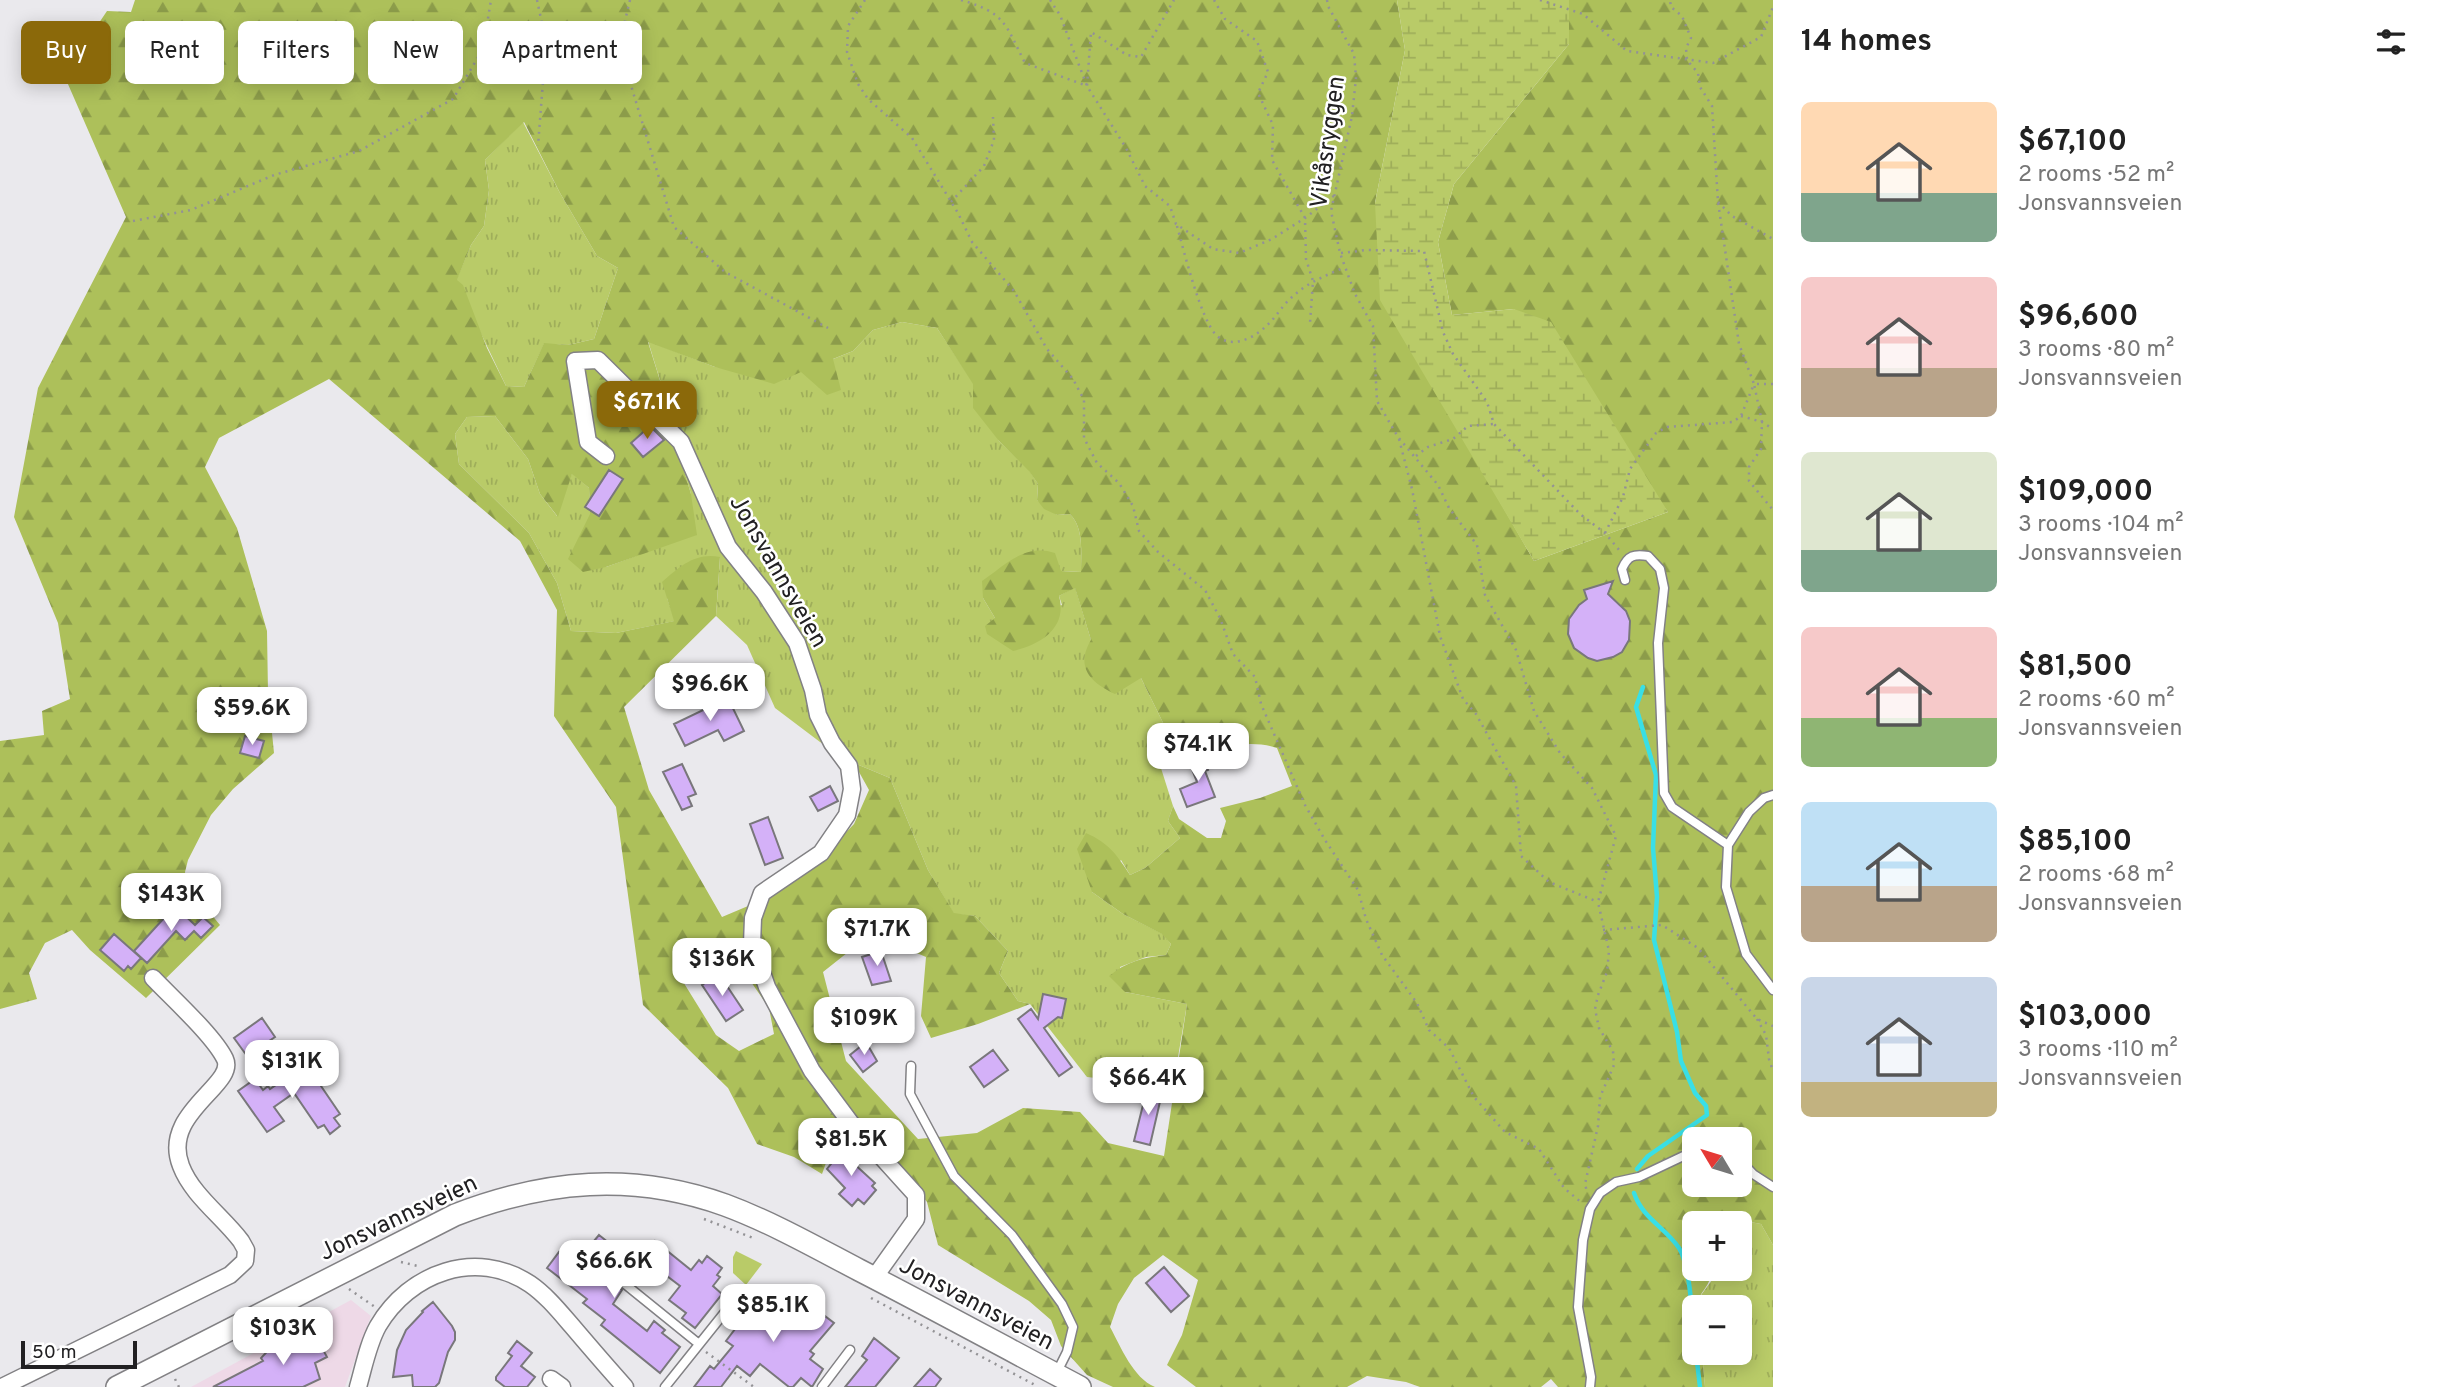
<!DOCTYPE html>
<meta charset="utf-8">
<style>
body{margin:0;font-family:Overpass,sans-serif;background:#f2f2f2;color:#222;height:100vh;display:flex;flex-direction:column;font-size:26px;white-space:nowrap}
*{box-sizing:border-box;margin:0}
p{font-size:23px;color:#767676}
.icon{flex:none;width:38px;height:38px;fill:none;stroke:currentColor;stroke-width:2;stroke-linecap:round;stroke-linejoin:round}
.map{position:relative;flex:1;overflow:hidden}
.side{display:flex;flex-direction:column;background:#fff;width:665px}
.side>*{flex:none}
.banner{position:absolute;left:21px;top:21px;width:665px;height:63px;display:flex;gap:14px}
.needle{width:46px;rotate:308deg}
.fabs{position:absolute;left:1682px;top:1127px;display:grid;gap:14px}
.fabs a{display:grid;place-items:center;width:70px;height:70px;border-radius:10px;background:#fff;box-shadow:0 4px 18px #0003;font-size:35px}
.scale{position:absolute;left:21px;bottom:18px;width:116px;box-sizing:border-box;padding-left:7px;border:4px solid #212022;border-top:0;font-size:19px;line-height:24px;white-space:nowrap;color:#212022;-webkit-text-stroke:5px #fff;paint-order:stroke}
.price{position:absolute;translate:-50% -60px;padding:0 16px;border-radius:14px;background:#fff;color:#222;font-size:23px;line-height:46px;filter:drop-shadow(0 2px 4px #0008)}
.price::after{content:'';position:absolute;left:50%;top:42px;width:21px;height:16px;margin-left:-10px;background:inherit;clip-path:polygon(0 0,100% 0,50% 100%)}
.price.active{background:#8b690a;color:#fff}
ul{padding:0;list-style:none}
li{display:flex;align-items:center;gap:21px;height:175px;padding:0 28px}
li span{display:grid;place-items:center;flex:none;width:196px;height:140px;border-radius:10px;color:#555}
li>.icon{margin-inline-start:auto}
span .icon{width:84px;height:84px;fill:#fffc;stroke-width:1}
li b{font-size:30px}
h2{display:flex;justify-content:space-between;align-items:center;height:84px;padding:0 28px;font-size:30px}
.tag{padding:0 24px;border-radius:10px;background:#fff;box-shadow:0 4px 18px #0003;font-size:24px;line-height:63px}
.tag.active{background:#8b690a;color:#fff}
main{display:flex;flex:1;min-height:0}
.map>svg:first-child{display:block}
.education{fill:#eed9e7}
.grass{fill:url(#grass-tufts)}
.forest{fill:url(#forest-firs);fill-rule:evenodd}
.wetland{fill:url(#wetland-marsh)}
.park{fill:#b9cb68}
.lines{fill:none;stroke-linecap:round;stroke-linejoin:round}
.stream{stroke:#39dfe6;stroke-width:4.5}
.building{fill:#d4b1f8;stroke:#79777b;stroke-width:2}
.lane-casing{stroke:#828184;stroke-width:11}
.street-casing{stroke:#828184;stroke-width:19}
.secondary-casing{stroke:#828184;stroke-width:24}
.path{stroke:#939295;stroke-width:2.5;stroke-dasharray:2 5;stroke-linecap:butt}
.lane{stroke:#fff;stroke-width:8}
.street{stroke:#fff;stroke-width:16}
.secondary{stroke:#fff;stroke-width:21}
.labels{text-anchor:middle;stroke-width:5;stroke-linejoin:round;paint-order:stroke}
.street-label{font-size:24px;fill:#212022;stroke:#fff}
</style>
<main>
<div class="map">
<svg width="1773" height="1387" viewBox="0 0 1773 1387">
<defs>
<pattern id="grass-tufts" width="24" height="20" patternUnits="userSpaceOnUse" patternTransform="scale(1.75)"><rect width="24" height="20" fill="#b9cb68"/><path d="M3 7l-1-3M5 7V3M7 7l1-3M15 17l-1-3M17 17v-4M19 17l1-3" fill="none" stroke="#9fae5a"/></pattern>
<pattern id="forest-firs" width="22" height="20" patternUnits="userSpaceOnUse" patternTransform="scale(1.75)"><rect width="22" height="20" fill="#adc05a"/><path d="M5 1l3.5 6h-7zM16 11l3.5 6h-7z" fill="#8c9c4a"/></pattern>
<pattern id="wetland-marsh" width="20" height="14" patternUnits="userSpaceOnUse" patternTransform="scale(1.75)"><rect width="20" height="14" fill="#b9cb68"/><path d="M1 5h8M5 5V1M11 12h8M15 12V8" fill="none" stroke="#9fae5a"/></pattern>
</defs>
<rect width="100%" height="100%" fill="#eae9ed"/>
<path class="education" d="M351 1300 371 1316 345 1387H191Z"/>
<path class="grass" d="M523 122 560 193 597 256 618 268 594 339 568 345 544 344 524 387 506 386 456 281 471 245 484 226 489 190 485 160Z
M902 322 937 328 974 384 999 441 1029 470 1038 484 1037 500 1057 515 1070 514C1084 528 1081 553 1081 572L1061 571 983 598 995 618 1062 605 1059 596 1075 587 1091 640 1141 678 1172 741 1160 765 1173 806 1168 821 1180 838 1145 868 1130 875 1121 860 1092 892 1123 914 1163 934 1171 944 1166 955 1146 957 1120 967 1125 992 1187 1004 1173 1087 1087 1077 1030 1004 1018 1001 999 973 1008 951 975 916 954 914 928 870 890 778 854 763 820 742 775 708 747 645 716 616 720 557 667 598 675 621 616 633 571 631 557 583 529 533 459 464 455 434 467 417 495 416 528 459 540 494 557 516 572 473 589 488 590 513 606 567 636 556 691 494 679 454 667 403 648 341 715 367 801 372 853 351 873 330Z
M1724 1217 1761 1224 1773 1245V1387H1705L1702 1353H1740V1307H1697L1696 1302 1712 1280 1711 1269H1740V1223H1718Z"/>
<path class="forest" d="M135 0H1397L1405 50 1375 203 1481 469 1534 561 1668 512 1514 309 1452 315 1438 242 1454 184 1569 44V0H1773V1245L1761 1224 1724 1217 1718 1223H1694V1269H1711C1712 1288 1697 1292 1697 1307H1694V1353H1702L1705 1387H1558L1551 1379 1541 1387H1420L1406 1382 1367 1376 1347 1387H1196L1167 1365 1182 1335 1198 1280 1163 1255 1134 1278 1118 1304 1110 1327C1121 1347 1133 1378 1155 1387H1113L1087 1375 1061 1346 1051 1320 1029 1301 938 1245 927 1202 879 1144 843 1139 834 1141 822 1174 794 1157 757 1144 728 1088 643 1005 616 807 554 716 557 610 520 541 329 379 219 438 205 467 237 528 267 631 268 693 274 753 233 789 211 815 188 860 185 872 187 885 220 925 146 998 90 950 72 930 45 943 29 973 37 999 0 1009V741L44 735 42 711 70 699 58 623 14 517 38 388 126 217 64 75 107 11 131 12ZM524 122 560 193 597 256 618 268 594 339 568 345 544 343 524 387 506 386 487 348 463 285 457 280 471 245 484 226 489 190 485 160ZM902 322 937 328 973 384V408L999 441 1029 471 1038 484 1037 500 1044 509 1057 515 1070 514C1084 528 1081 553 1081 572L1061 571 1055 553C1025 543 1005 565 982 581L983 598 995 618 985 626 987 634 1013 651C1040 645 1068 628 1059 596L1075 588 1091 640C1075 667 1090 682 1115 694L1141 678 1172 741C1180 743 1190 748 1199 748 1226 748 1250 739 1277 748L1292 786 1260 798 1220 808 1226 821 1221 838H1207L1179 819 1173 806 1168 821 1180 838 1145 868 1130 875C1117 855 1109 843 1086 833L1077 849 1092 892 1123 914 1162 934 1171 944 1166 955C1144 957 1126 962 1109 976L1125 992 1187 1004 1164 1156 1108 1143 1080 1112 1023 1108 977 1133 918 1139 846 1061 823 972 857 945 884 939 926 957 921 1016 931 1038 978 1024 1030 1004 1018 1001 999 973 1008 951 975 916 954 913 928 870 890 778 854 763 869 790 854 824 807 873 767 898 722 917 649 790 624 707 716 616 720 557C696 552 680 566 662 582L674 621 616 633 571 631 557 583 529 533 459 464 455 434 467 417 495 416 528 459 540 494 558 517 572 474 589 488 590 514 568 559 583 572 606 567 697 535 691 494 679 454 667 403 648 342 715 367 774 384 801 372 827 395 841 390 833 359 853 351 873 330ZM727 947 769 1008 774 1034 739 1051 716 1035 682 980ZM1694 1139H1740V1185H1694Z"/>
<path class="wetland" d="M1397 0H1569V44L1454 184 1438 242 1452 315 1514 309 1551 322 1668 512 1534 561 1380 300 1375 203 1405 50Z"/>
<path class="park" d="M736 1251 762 1264 746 1285 733 1273V1257Z"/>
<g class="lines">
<path class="stream" d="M1637 1169 1648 1156 1707 1115 1706 1106 1695 1093 1681 1061 1677 1032 1654 940 1657 897 1653 848 1656 775 1636 707 1643 687
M1634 1193C1643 1219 1665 1227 1679 1248 1690 1265 1692 1314 1694 1335
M1696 1353 1700 1387"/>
</g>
<path class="building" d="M650 426 664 440 643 457 631 443Z
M609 470 623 479 599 516 585 507Z
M1613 581 1608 594 1626 611 1630 621 1629 640 1622 652 1613 657 1597 661 1588 658 1574 648 1568 634 1569 619 1579 605 1587 599 1584 590Z
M728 698 744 731 724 741 718 730 685 746 674 724Z
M245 736 264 741 259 758 240 753Z
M1198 754 1203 758 1208 770 1205 771 1215 797 1187 807 1180 789 1197 782 1187 757Z
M682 764 696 794 688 797 692 806 682 810 663 772Z
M830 786 838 801 818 811 810 797Z
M768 817 783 858 765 865 750 824Z
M175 906 195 925 203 917 213 926 201 938 194 931 185 940 176 931 147 963 134 951Z
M114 934 141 958 131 969 128 966 124 971 100 950Z
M881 951 891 981 872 985 862 957Z
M719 974 743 1010 726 1021 702 985Z
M1043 994 1066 999 1062 1018 1058 1017 1044 1028 1072 1067 1059 1076 1018 1019 1031 1009 1038 1019Z
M262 1018 275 1037 247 1056 234 1038Z
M866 1042 877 1061 863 1072 850 1055Z
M993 1050 1008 1070 984 1087 970 1067Z
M306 1064 340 1114 334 1118 340 1126 330 1134 324 1125 318 1128 294 1093 274 1107 284 1121 267 1132 238 1091 255 1079 263 1090 268 1086 270 1089Z
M1147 1089 1162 1093 1150 1145 1134 1141Z
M847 1144 858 1154 851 1161 875 1183 872 1186 876 1190 864 1204 858 1199 852 1206 839 1194 845 1188 827 1169Z
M599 1235 640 1268 630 1280 617 1270 610 1272 609 1279 622 1290 613 1304 647 1331 654 1321 665 1330 662 1333 680 1347 660 1373 601 1325 605 1320 583 1303 587 1299 547 1268 559 1252 575 1264Z
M655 1241 691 1270 699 1260 702 1263 707 1256 722 1268 717 1275 720 1277 713 1286 722 1294 695 1328 682 1318 686 1313 669 1300 680 1286 659 1270 656 1274 639 1261Z
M1164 1267 1189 1296 1171 1312 1146 1283Z
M772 1290 806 1317 813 1307 834 1323 810 1351 814 1354 810 1359 823 1369 812 1387 801 1378 793 1387H789L760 1364 750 1376 737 1366 721 1387H694L710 1366 714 1369 733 1346 726 1341 745 1316 746 1318 751 1312 753 1313Z
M433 1302 452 1326 455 1332V1340L448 1352 439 1383 435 1387H413L412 1375 393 1377 397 1350 406 1330 423 1312 422 1311Z
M315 1335 327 1357 315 1363 320 1379 303 1387H213L263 1361 261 1358 277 1341 280 1347 288 1342 300 1343Z
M874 1338 899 1358 875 1387H845L867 1360 862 1356Z
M517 1341 532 1353 521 1366 535 1377 527 1387H505L496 1380V1377L512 1356 508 1353Z
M930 1369 941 1379 935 1387H914Z"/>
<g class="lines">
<defs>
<path id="lane" d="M1625 580 1622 569C1628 555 1634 554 1648 556L1660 569 1664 588 1658 643 1664 793 1672 807 1728 845
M1773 795 1764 798 1749 812 1728 845 1726 887 1746 954 1773 990
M911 1066 910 1094 954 1176 1012 1235 1062 1304 1073 1327 1067 1352 1057 1372
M1740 1160 1753 1174 1773 1187
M615 1276 699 1344
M665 1387 741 1292
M822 1387 850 1350
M1590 1387 1591 1377 1578 1307 1583 1240 1590 1209 1600 1193 1616 1182 1639 1177 1694 1151"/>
<path id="street" d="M606 456 588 442 575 361 598 360 681 442 728 547 764 592 797 643 813 690 818 715 832 743 849 766 852 789 847 815 821 853 762 893 753 918 752 944 767 987 812 1071 850 1122 916 1195V1219L874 1278
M551 1379 562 1387
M2 1387 230 1275 245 1261 246 1250 241 1241C222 1216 192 1195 181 1166 160 1113 237 1085 225 1059 214 1036 172 998 153 978
M358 1387C364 1366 368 1344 378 1326 409 1273 476 1248 530 1284 546 1295 559 1311 572 1326 589 1346 607 1367 625 1387"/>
<path id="secondary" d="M117 1387 455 1215C546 1180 632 1172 725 1205 771 1222 815 1247 859 1270 933 1308 1006 1348 1080 1387"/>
</defs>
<use href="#lane" class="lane-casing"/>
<use href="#street" class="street-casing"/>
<use href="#secondary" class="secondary-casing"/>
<path class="path" d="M537 0 546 42 538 146
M630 0 619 46 674 227 725 272 828 328
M865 0 848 26 847 52 858 84 868 99 912 138 958 213 972 242 1014 291 1047 349 1073 379 1084 400V438L1097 463 1119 483 1133 506 1139 531 1158 552 1205 590 1220 618 1233 654 1255 677 1261 704 1305 805 1325 840 1358 890 1366 919 1382 955 1417 1003 1429 1030 1449 1048 1474 1097 1505 1132 1539 1149 1564 1188 1582 1203
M961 0C1006 13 1005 24 1025 63L1087 86 1091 32 1127 55 1141 57 1174 0
M1050 0 1060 15 1087 86 1126 148 1145 186 1170 206 1176 224 1213 249 1239 253 1272 239 1305 218 1335 195
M1214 0 1225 19 1257 41 1268 72 1258 93 1273 125 1272 160 1305 218 1306 259 1313 281 1310 323
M1327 0 1328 6 1354 54 1356 78 1352 116 1331 211 1340 253 1355 294 1373 326 1377 401 1398 437 1438 485 1449 508 1477 545 1485 595 1516 650 1534 711 1560 753 1592 788 1616 836 1598 902 1609 951 1607 972 1598 995 1595 1009 1599 1028 1613 1051 1614 1065 1600 1097 1598 1126 1585 1184 1587 1192
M1540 0 1583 14 1627 51 1713 63 1761 37 1773 7
M951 202 984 166 994 140 993 117
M1718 202 1732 216 1773 239
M133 221 191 210 274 175 359 151 453 99 483 49 491 0
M1177 226C1184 251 1201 321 1217 336 1232 349 1254 338 1265 327 1275 319 1281 307 1290 299 1306 283 1325 276 1345 267
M1341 253 1367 250 1424 251 1443 332 1453 354 1487 402 1494 424 1580 514 1605 533 1620 551
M1773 384H1754L1762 422 1761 449 1749 467V481L1773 510
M1741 416 1762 422 1773 429
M1399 439 1412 489 1440 636 1463 699 1476 714 1516 786 1521 856 1549 882 1598 902
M1416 456 1428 447 1453 439 1468 426 1494 424
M1605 533 1623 497 1630 469 1656 433 1667 427 1733 422 1741 416 1754 384 1739 344 1718 202 1712 106 1700 87 1698 73 1687 60 1686 48 1691 38 1682 16 1671 7 1670 0
M1603 930 1662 925 1698 948 1757 1019 1773 1026
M1757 1019 1766 1035 1769 1059 1773 1071
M704 1219 756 1239
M401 1262 418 1266
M349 1289 375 1307
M871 1298 1035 1385
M706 1352 754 1387
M175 1379 179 1387"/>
<use href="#lane" class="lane"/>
<use href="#street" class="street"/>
<use href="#secondary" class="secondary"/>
</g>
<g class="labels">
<g class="street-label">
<text transform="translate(1327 142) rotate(-82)" y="8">Vikåsryggen</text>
<text transform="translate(779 571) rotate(60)" y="8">Jonsvannsveien</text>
<text transform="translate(398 1217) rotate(-25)" y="8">Jonsvannsveien</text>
<text transform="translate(977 1303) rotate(28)" y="8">Jonsvannsveien</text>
</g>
</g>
</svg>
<div class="fabs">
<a><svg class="needle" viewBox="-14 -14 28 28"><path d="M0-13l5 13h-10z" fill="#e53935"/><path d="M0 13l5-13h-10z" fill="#767676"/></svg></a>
<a>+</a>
<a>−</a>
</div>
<div class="scale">50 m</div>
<b class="price active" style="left:647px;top:441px">$67.1K</b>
<b class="price" style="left:710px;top:723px">$96.6K</b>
<b class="price" style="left:252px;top:747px">$59.6K</b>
<b class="price" style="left:1198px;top:783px">$74.1K</b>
<b class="price" style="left:171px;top:933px">$143K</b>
<b class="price" style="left:877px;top:968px">$71.7K</b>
<b class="price" style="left:722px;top:998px">$136K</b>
<b class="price" style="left:864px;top:1057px">$109K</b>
<b class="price" style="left:292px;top:1100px">$131K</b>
<b class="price" style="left:1148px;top:1117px">$66.4K</b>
<b class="price" style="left:851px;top:1178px">$81.5K</b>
<b class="price" style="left:614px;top:1300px">$66.6K</b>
<b class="price" style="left:773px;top:1344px">$85.1K</b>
<b class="price" style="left:283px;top:1367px">$103K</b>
<div class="banner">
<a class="tag active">Buy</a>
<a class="tag">Rent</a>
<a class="tag">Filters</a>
<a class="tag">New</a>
<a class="tag">Apartment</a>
</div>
</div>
<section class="side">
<h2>14 homes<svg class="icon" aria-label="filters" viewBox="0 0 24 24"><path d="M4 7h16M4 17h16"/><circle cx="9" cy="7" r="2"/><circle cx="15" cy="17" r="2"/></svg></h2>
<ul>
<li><span style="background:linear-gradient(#ffd9b3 65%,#7fa58c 0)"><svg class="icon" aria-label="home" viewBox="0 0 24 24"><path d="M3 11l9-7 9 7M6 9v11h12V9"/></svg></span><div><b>$67,100</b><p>2 rooms · 52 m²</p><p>Jonsvannsveien</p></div></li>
<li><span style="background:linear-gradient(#f6c9c9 65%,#b9a48a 0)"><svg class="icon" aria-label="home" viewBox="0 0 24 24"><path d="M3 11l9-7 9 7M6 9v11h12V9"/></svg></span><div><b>$96,600</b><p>3 rooms · 80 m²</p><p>Jonsvannsveien</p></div></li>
<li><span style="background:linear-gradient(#dfe7d0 70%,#7fa58c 0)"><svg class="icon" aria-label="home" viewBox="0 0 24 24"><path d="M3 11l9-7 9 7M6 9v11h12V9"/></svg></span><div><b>$109,000</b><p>3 rooms · 104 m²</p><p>Jonsvannsveien</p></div></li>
<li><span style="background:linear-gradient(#f6c9c9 65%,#8fb573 0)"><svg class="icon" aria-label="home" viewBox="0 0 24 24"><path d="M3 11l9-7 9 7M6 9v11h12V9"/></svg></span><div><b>$81,500</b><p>2 rooms · 60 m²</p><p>Jonsvannsveien</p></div></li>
<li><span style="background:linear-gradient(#bfe0f5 60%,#b9a48a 0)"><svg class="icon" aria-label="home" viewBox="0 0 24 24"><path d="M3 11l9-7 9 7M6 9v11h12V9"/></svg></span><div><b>$85,100</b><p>2 rooms · 68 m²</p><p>Jonsvannsveien</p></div></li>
<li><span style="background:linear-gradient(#c9d6e8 75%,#c2b280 0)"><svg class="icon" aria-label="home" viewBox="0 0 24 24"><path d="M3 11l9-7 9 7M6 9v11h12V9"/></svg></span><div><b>$103,000</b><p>3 rooms · 110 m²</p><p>Jonsvannsveien</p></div></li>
</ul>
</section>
</main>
